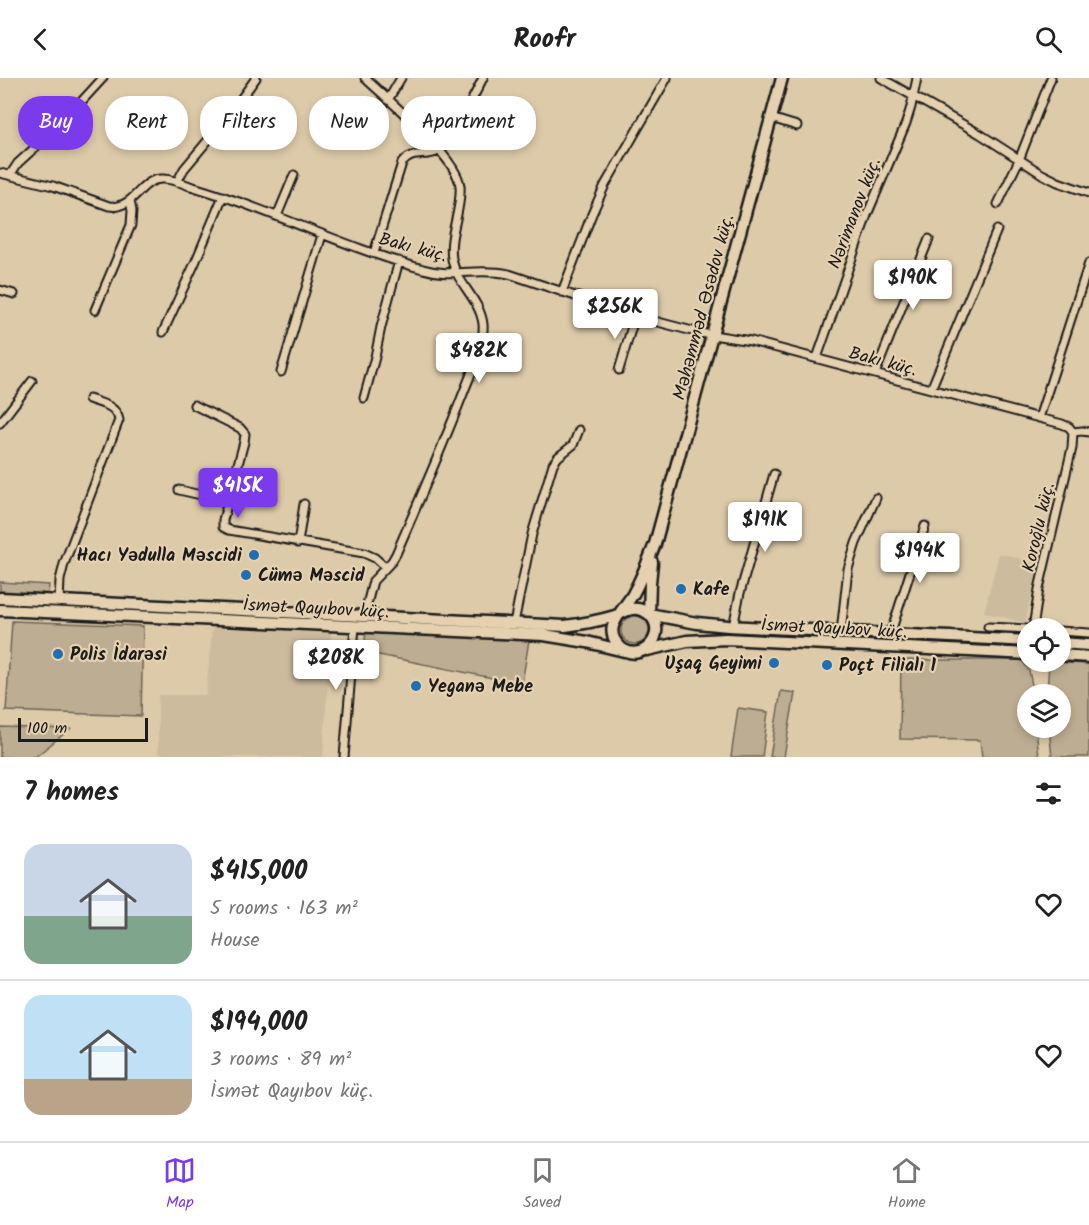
<!DOCTYPE html>
<meta charset="utf-8">
<style>
body{margin:0;font-family:Kalam,sans-serif;background:#f2f2f2;color:#222;height:100vh;display:flex;flex-direction:column;font-size:22px;white-space:nowrap}
*{box-sizing:border-box;margin:0}
p{font-size:20px;color:#767676}
.icon{flex:none;width:33px;height:33px;fill:none;stroke:currentColor;stroke-width:2;stroke-linecap:round;stroke-linejoin:round}
.map{position:relative;height:679px;overflow:hidden}
.sheet{display:flex;flex-direction:column;background:#fff;flex:1}
.sheet>*{flex:none}
.hud{position:absolute;left:18px;top:18px;width:600px;height:54px;display:flex;gap:12px}
.controls{position:absolute;left:1017px;top:540px;display:grid;gap:12px}
.controls a{display:grid;place-items:center;width:54px;height:54px;border-radius:50%;background:#fff;box-shadow:0 3px 9px #0003;font-size:30px}
.scale{position:absolute;left:18px;bottom:15px;width:130px;box-sizing:border-box;padding-left:6px;border:3px solid #1c1c1c;border-top:0;font-size:16px;line-height:21px;white-space:nowrap;color:#1c1c1c;-webkit-text-stroke:4px #e5d1af;paint-order:stroke}
.price{position:absolute;translate:-50% -51px;padding:0 14px;border-radius:6px;background:#fff;color:#222;font-size:20px;line-height:39px;filter:drop-shadow(0 2px 3px #0008)}
.price::after{content:'';position:absolute;left:50%;top:36px;width:18px;height:14px;margin-left:-9px;background:inherit;clip-path:polygon(0 0,100% 0,50% 100%)}
.price.current{background:#7c3aed;color:#fff}
ul{padding:0;list-style:none}
li{display:flex;align-items:center;gap:18px;height:150px;padding:0 24px}
li+li{border-top:2px solid #e0e0e0}
li span{display:grid;place-items:center;flex:none;width:168px;height:120px;border-radius:18px;color:#555}
li>.icon{margin-inline-start:auto}
span .icon{width:72px;height:72px;fill:#fffc;stroke-width:1}
li b{font-size:26px}
h2{display:flex;justify-content:space-between;align-items:center;height:72px;padding:0 24px;font-size:26px}
.pill{padding:0 21px;border-radius:24px;background:#fff;box-shadow:0 3px 9px #0003;font-size:21px;line-height:54px}
.pill.current{background:#7c3aed;color:#fff}
header{display:flex;justify-content:space-between;align-items:center;height:78px;padding:0 24px;background:#fff;font-size:27px;font-weight:600}
.tabs{display:flex;justify-content:space-around;align-items:center;height:84px;border-top:2px solid #e0e0e0;background:#fff;font-size:16px;color:#767676}
.tabs a{display:grid;justify-items:center;gap:3px}
.tabs .current{color:#7c3aed}
.map>svg:first-child{display:block}
.built{fill:#cdbb9d}
.green{fill:#bdad92;stroke:#6c6457;stroke-width:1.5}
.lines{fill:none;stroke-linecap:round;stroke-linejoin:round}
.minor-casing{stroke:#1c1c1c;stroke-width:11}
.primary-casing{stroke:#1c1c1c;stroke-width:15}
.minor{stroke:#e5d1af;stroke-width:7}
.primary{stroke:#e5d1af;stroke-width:10}
.poi-dot{fill:#1f6fb2;stroke:#e5d1af;stroke-width:2}
.labels{text-anchor:middle;stroke-width:4.5;stroke-linejoin:round;paint-order:stroke}
.street-label{font-size:18px;fill:#1c1c1c;stroke:#e5d1af}
.poi-label{font-size:18px;font-weight:bold;fill:#1c1c1c;stroke:#e5d1af;text-anchor:start}
</style>
<header><svg class="icon" aria-label="back" viewBox="0 0 24 24"><path d="M15 5l-7 7 7 7"/></svg>Roofr<svg class="icon" aria-label="search" viewBox="0 0 24 24"><circle cx="10" cy="10" r="6"/><path d="M15 15l6 6"/></svg></header>
<div class="map">
<svg width="1089" height="679" viewBox="0 0 1089 679">
<rect width="100%" height="100%" fill="#ddcaa9"/>
<filter id="ink" filterUnits="userSpaceOnUse"><feTurbulence type="fractalNoise" baseFrequency=".0167" numOctaves="2"/><feDisplacementMap in="SourceGraphic" scale="12" xChannelSelector="R" yChannelSelector="G"/><feConvolveMatrix kernelMatrix="1 2 1 2 8 2 1 2 1" color-interpolation-filters="sRGB"/></filter>
<g filter="url(#ink)">
<path class="built" d="M999 475 1038 486 1025 545 984 534Z
M212 550 331 555 323 679H198L158 676V617H206Z"/>
<path class="green" d="M0 504 49 507 48 517 0 514Z
M621 552a14 14 0 1 1 28 0a14 14 0 1 1-28 0Z
M12 543 143 548 141 638 6 633Z
M366 553 529 562 522 606 364 574Z
M901 582H1022L1029 593 1034 616H1028V650H1036L1039 679H982L980 662 900 661Z
M1049 584 1089 586V679H1052L1049 650H1060V616H1047Z
M781 613 795 615 784 679H770Z
M738 630 768 634 762 679H731Z
M0 649 70 651 35 679H0Z"/>
<g class="lines">
<defs>
<path id="minor" d="M881 0 980 56 1042 96 1058 104 1089 115
M388 22 401 0
M771 40 797 48
M0 95 53 108 109 128C112 128 115 129 118 128 137 124 143 99 164 101 172 101 182 105 190 108 208 113 225 119 242 125 302 147 361 174 423 191 453 200 478 189 509 196L635 238 700 255 751 263 1062 346 1069 349 1073 354
M10 97 18 85 59 48 103 0
M177 104 184 91 230 36 256 0
M998 126 1019 82 1051 0
M277 138 294 97
M374 175 402 85C413 71 427 81 440 72 451 65 476 14 483 0
M0 212 14 216
M562 214 592 136 605 107 667 0
M95 232 131 147 132 133 130 123
M163 254 195 185 223 118
M817 280 867 137 906 45 911 29 917 0
M619 292 635 238
M281 294 322 157
M875 296 929 161
M931 311 997 152
M364 320 375 279 381 249 399 183
M194 327 240 350 245 356 244 364 223 442V449L229 452 364 475 375 480 385 489
M1039 340 1089 185
M0 345 32 303
M1073 354 1082 353 1089 354
M179 412 227 423
M298 465 304 426
M59 523 60 502 64 486 119 342C116 327 102 326 89 321
M364 538 373 503 392 483 396 476C419 423 442 370 463 316 470 298 485 265 483 246 480 221 456 205 452 181 448 156 462 133 460 108 458 80 387 21 365 0
M514 545 532 456 553 386 558 379 573 367 579 352
M733 549 740 515 774 396
M988 549 1028 551
M1033 550 1039 511 1072 370 1073 354
M1060 553 1089 555
M841 554 848 491 856 465 876 420
M890 557 925 448
M344 679 355 549"/>
<path id="primary" d="M652 484 650 505 649 536 697 545 728 548 1028 563
M0 520 565 548C582 546 598 543 615 538 620 536 625 532 632 531 637 530 644 532 649 536 670 555 641 588 620 569 614 563 611 555 613 548 616 538 627 526 633 516 642 500 648 483 655 466L782 0
M0 532 544 557 587 564 624 573
M1060 565 1089 567
M647 572 687 563 726 561 1028 576
M1060 577 1089 579"/>
</defs>
<use href="#minor" class="minor-casing"/>
<use href="#primary" class="primary-casing"/>
<use href="#minor" class="minor"/>
<use href="#primary" class="primary"/>
</g>
</g>
<g class="poi-dot">
<circle cx="254" cy="477" r="6"/>
<circle cx="246" cy="497" r="6"/>
<circle cx="681" cy="511" r="6"/>
<circle cx="58" cy="576" r="6"/>
<circle cx="774" cy="585" r="6"/>
<circle cx="827" cy="587" r="6"/>
<circle cx="416" cy="608" r="6"/>
</g>
<g class="labels">
<g class="street-label">
<text transform="translate(854 135) rotate(-69)" y="6">Nərimanov küç.</text>
<text transform="translate(413 169) rotate(15)" y="6">Bakı küç.</text>
<text transform="translate(703 229) rotate(-75)" y="6">Məhəmməd Əsədov küç.</text>
<text transform="translate(883 283) rotate(15)" y="6">Bakı küç.</text>
<text transform="translate(1038 449) rotate(-77)" y="6">Koroğlu küç.</text>
<text transform="translate(316 530) rotate(3)" y="6">İsmət Qayıbov küç.</text>
<text transform="translate(834 550) rotate(3)" y="6">İsmət Qayıbov küç.</text>
</g>
<g class="poi-label">
<text x="242" y="483" text-anchor="end">Hacı Yədulla Məscidi</text>
<text x="258" y="503">Cümə Məscid</text>
<text x="693" y="517">Kafe</text>
<text x="70" y="582">Polis İdarəsi</text>
<text x="762" y="591" text-anchor="end">Uşaq Geyimi</text>
<text x="839" y="593">Poçt Filialı 1</text>
<text x="428" y="614">Yeganə Mebe</text>
</g>
</g>
</svg>
<div class="controls">
<a><svg class="icon" aria-label="locate" viewBox="0 0 24 24"><circle cx="12" cy="12" r="6"/><path d="M12 2v4M12 18v4M2 12h4M18 12h4"/></svg></a>
<a><svg class="icon" aria-label="layers" viewBox="0 0 24 24"><path d="M12 4l9 5-9 5-9-5zM3 14l9 5 9-5"/></svg></a>
</div>
<div class="scale">100 m</div>
<b class="price" style="left:913px;top:233px">$190K</b>
<b class="price" style="left:615px;top:262px">$256K</b>
<b class="price" style="left:479px;top:306px">$482K</b>
<b class="price current" style="left:238px;top:441px">$415K</b>
<b class="price" style="left:765px;top:475px">$191K</b>
<b class="price" style="left:920px;top:506px">$194K</b>
<b class="price" style="left:336px;top:613px">$208K</b>
<div class="hud">
<a class="pill current">Buy</a>
<a class="pill">Rent</a>
<a class="pill">Filters</a>
<a class="pill">New</a>
<a class="pill">Apartment</a>
</div>
</div>
<section class="sheet">
<h2>7 homes<svg class="icon" aria-label="filters" viewBox="0 0 24 24"><path d="M4 7h16M4 17h16"/><circle cx="9" cy="7" r="2"/><circle cx="15" cy="17" r="2"/></svg></h2>
<ul>
<li><span style="background:linear-gradient(#c9d6e8 60%,#7fa58c 0)"><svg class="icon" aria-label="home" viewBox="0 0 24 24"><path d="M3 11l9-7 9 7M6 9v11h12V9"/></svg></span><div><b>$415,000</b><p>5 rooms · 163 m²</p><p>House</p></div><svg class="icon" aria-label="heart" viewBox="0 0 24 24"><path d="M12 20l-8-8c-3-5 5-10 8-4 3-6 11-1 8 4z"/></svg></li>
<li><span style="background:linear-gradient(#bfe0f5 70%,#b9a48a 0)"><svg class="icon" aria-label="home" viewBox="0 0 24 24"><path d="M3 11l9-7 9 7M6 9v11h12V9"/></svg></span><div><b>$194,000</b><p>3 rooms · 89 m²</p><p>İsmət Qayıbov küç.</p></div><svg class="icon" aria-label="heart" viewBox="0 0 24 24"><path d="M12 20l-8-8c-3-5 5-10 8-4 3-6 11-1 8 4z"/></svg></li>
</ul>
</section>
<nav class="tabs">
<a class="current"><svg class="icon" aria-label="map" viewBox="0 0 24 24"><path d="M3 6l6-2 6 2 6-2v14l-6 2-6-2-6 2zM9 4v14M15 6v14"/></svg>Map</a>
<a><svg class="icon" aria-label="saved" viewBox="0 0 24 24"><path d="M7 4h10v16l-5-4-5 4z"/></svg>Saved</a>
<a><svg class="icon" aria-label="home" viewBox="0 0 24 24"><path d="M3 11l9-7 9 7M6 9v11h12V9"/></svg>Home</a>
</nav>
